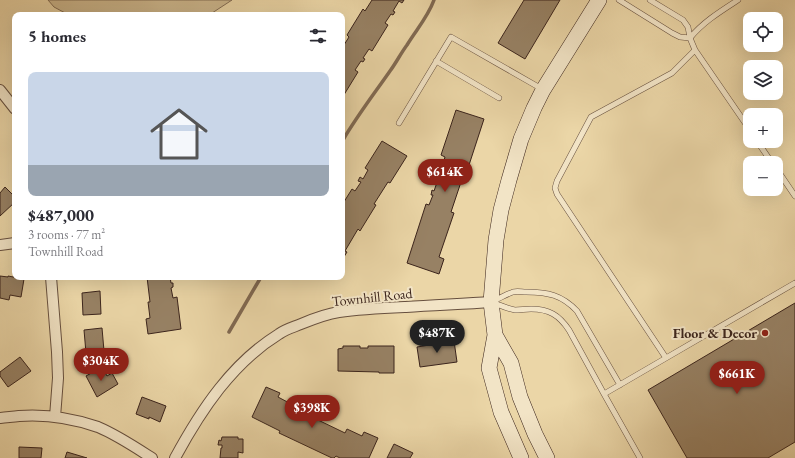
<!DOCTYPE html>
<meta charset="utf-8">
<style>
body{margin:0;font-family:"EB Garamond",serif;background:#f7f7f7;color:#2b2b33;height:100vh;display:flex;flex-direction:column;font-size:15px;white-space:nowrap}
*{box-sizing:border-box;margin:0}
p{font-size:13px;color:#7c7c81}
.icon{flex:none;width:22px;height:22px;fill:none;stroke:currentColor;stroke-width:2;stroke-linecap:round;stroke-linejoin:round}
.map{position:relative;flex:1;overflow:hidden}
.side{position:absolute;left:12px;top:12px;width:333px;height:268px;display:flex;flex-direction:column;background:#fff;border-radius:8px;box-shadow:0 4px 16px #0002}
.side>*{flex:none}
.buttons{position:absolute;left:743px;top:12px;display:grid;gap:8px}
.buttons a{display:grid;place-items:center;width:40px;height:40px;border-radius:8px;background:#fff;box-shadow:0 4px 16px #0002;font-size:20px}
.price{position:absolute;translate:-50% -34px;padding:0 9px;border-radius:14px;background:#8f2418;color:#fff;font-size:13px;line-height:26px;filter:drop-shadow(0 1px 2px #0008)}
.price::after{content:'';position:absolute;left:50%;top:24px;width:12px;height:9px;margin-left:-6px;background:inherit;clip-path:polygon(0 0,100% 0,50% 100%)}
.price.active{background:#222;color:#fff}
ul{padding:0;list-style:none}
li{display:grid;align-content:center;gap:8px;height:212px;padding:0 16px}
li span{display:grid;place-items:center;height:124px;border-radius:8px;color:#555}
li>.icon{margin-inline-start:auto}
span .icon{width:72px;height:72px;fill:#fffc;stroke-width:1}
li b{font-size:17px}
h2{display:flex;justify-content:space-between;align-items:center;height:48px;padding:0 16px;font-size:17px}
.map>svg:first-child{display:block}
.green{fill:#cdb88f;stroke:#846e56}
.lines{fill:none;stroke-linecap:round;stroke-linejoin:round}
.stream{stroke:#816a53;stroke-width:3.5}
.building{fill:#978164;stroke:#3b241c}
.lane-casing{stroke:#67503f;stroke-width:6}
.street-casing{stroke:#67503f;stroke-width:12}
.secondary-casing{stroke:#3b241c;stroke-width:16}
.lane{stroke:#f2e4c6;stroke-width:5}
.street{stroke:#f2e4c6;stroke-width:10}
.secondary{stroke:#f2e4c6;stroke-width:15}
.poi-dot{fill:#8f2418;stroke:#f2e4c6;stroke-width:1.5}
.labels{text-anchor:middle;stroke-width:4;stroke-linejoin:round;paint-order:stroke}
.street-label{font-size:14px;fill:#3b241c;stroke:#f2e4c6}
.poi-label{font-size:14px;font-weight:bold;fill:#3b241c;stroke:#f2e4c6;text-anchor:end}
</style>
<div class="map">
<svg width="795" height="458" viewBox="0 0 795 458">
<rect width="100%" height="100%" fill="#ebd6a7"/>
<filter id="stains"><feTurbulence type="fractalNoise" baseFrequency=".005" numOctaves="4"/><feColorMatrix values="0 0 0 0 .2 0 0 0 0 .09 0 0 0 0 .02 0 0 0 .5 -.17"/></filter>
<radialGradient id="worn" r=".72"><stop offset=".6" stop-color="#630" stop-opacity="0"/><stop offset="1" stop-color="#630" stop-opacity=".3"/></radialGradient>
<path class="green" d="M48 0H232L209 15H69L54 7Z"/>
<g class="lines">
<path class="stream" d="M342 143 343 140C357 116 374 94 390 71 396 63 401 53 407 45 416 30 428 17 434 0
M229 332 261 277"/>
</g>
<path class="building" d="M372 0H404L402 3 399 1 393 11 395 12 393 15 391 14 385 23 388 25 372 51 369 49 363 58 365 59 363 62 361 61 355 70 358 72 342 98V48L349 37 347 35 363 9 365 11Z
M524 0H560L525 59 498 43Z
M456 110 484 119 469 165 467 164 451 212 454 213 439 257 444 259 439 274 407 263 426 204 429 205 433 195H431L432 190 434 191 441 171 438 170 440 166 442 167 445 157 441 155Z
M382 141 407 156 390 183 388 182 374 204 376 205 360 231 358 229 345 251 347 252 342 260V205L352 189 355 191 361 182 358 181 360 177 363 179 368 170 365 168Z
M5 187 15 197V202L0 216V193Z
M0 276 8 277V276L24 279 21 297 10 295 9 300 0 298Z
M147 277H170L171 283H173V287L171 288 173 298 177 297 181 329 148 334 146 319 150 318 148 302H150Z
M100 291 101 314 83 315 82 293Z
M795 303V442L768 458H687L648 390Z
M102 328 104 351 86 353 84 330Z
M454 341 457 362 420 367 417 347Z
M343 346H360V348H368V346H394V373H379V372L338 371V349L343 348Z
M20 357 31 371 8 387 0 376V372Z
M102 367 107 376 112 373 118 384 97 397 86 376Z
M266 387 280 393 278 397 293 405 291 407 345 433 347 429 362 436 364 432 378 438 369 458H340L336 456 334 458H332L279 433 280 431 252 417Z
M142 397 166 406 160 422 149 417V419L136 414Z
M222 437H238V439H243V453L238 452V458H220L221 448H222V445H218L219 440 221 441Z
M394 444 413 453 410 458H387Z
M19 447 42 448 41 458H19Z
M67 452 87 458H65Z"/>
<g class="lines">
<defs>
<path id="lane" d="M619 0 672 33 680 37 690 38
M650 0 683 20 688 27 690 38 695 50 750 130
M690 38C703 22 721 11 738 0
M436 61 499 98
M399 123 451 37 542 89
M757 141 772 163
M776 168 795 196
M493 301C500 298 507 294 513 292 517 291 522 292 526 292 548 292 562 295 577 311L620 385
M494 303C500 305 508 309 515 310 520 310 526 309 531 309 549 309 559 315 569 330L604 394
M666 358 795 283
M640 458 604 394 666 358 557 194 555 188 557 181 591 117 672 73 695 50"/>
<path id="street" d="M0 90 15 109
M0 245 15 243
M51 277 57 352 58 378 55 417
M0 418C6 417 12 417 19 416 46 414 72 418 98 427 117 435 135 447 152 458
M175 458C201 410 232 363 279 334 286 329 294 327 301 324 313 319 326 314 339 312 361 309 384 308 406 307 434 305 463 304 491 302"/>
<path id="secondary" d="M495 335 511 363 516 382 520 397 535 434 547 458
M521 458 501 412 489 368 495 335 491 302 496 240 501 210 509 180 521 139 534 108 543 90 599 0"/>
</defs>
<use href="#lane" class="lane-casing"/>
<use href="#street" class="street-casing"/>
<use href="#secondary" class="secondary-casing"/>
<use href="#lane" class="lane"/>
<use href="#street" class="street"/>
<use href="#secondary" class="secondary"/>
</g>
<circle class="poi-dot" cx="765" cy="333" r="4"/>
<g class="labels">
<g class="street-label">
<text transform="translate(372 297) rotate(-6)" y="5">Townhill Road</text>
</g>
<g class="poi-label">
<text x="757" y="338">Floor &amp; Decor</text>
</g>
</g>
<rect width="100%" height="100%" filter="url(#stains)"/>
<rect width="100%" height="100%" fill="url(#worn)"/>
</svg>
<div class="buttons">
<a><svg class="icon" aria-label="locate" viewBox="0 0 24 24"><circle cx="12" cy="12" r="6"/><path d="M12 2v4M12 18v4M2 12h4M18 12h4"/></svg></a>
<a><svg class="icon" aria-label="layers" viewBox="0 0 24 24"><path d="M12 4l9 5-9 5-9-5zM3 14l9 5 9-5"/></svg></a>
<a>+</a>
<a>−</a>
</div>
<b class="price" style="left:445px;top:193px">$614K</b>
<b class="price active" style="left:437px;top:354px">$487K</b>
<b class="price" style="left:101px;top:382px">$304K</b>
<b class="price" style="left:737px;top:395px">$661K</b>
<b class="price" style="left:312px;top:429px">$398K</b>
<section class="side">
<h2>5 homes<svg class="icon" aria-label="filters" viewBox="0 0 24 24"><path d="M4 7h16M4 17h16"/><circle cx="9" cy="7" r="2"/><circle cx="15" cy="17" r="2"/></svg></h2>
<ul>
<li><span style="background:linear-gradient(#c9d6e8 75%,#9aa5b1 0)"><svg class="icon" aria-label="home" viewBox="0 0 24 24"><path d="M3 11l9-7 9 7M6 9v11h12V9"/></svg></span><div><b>$487,000</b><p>3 rooms · 77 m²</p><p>Townhill Road</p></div></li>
</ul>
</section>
</div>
